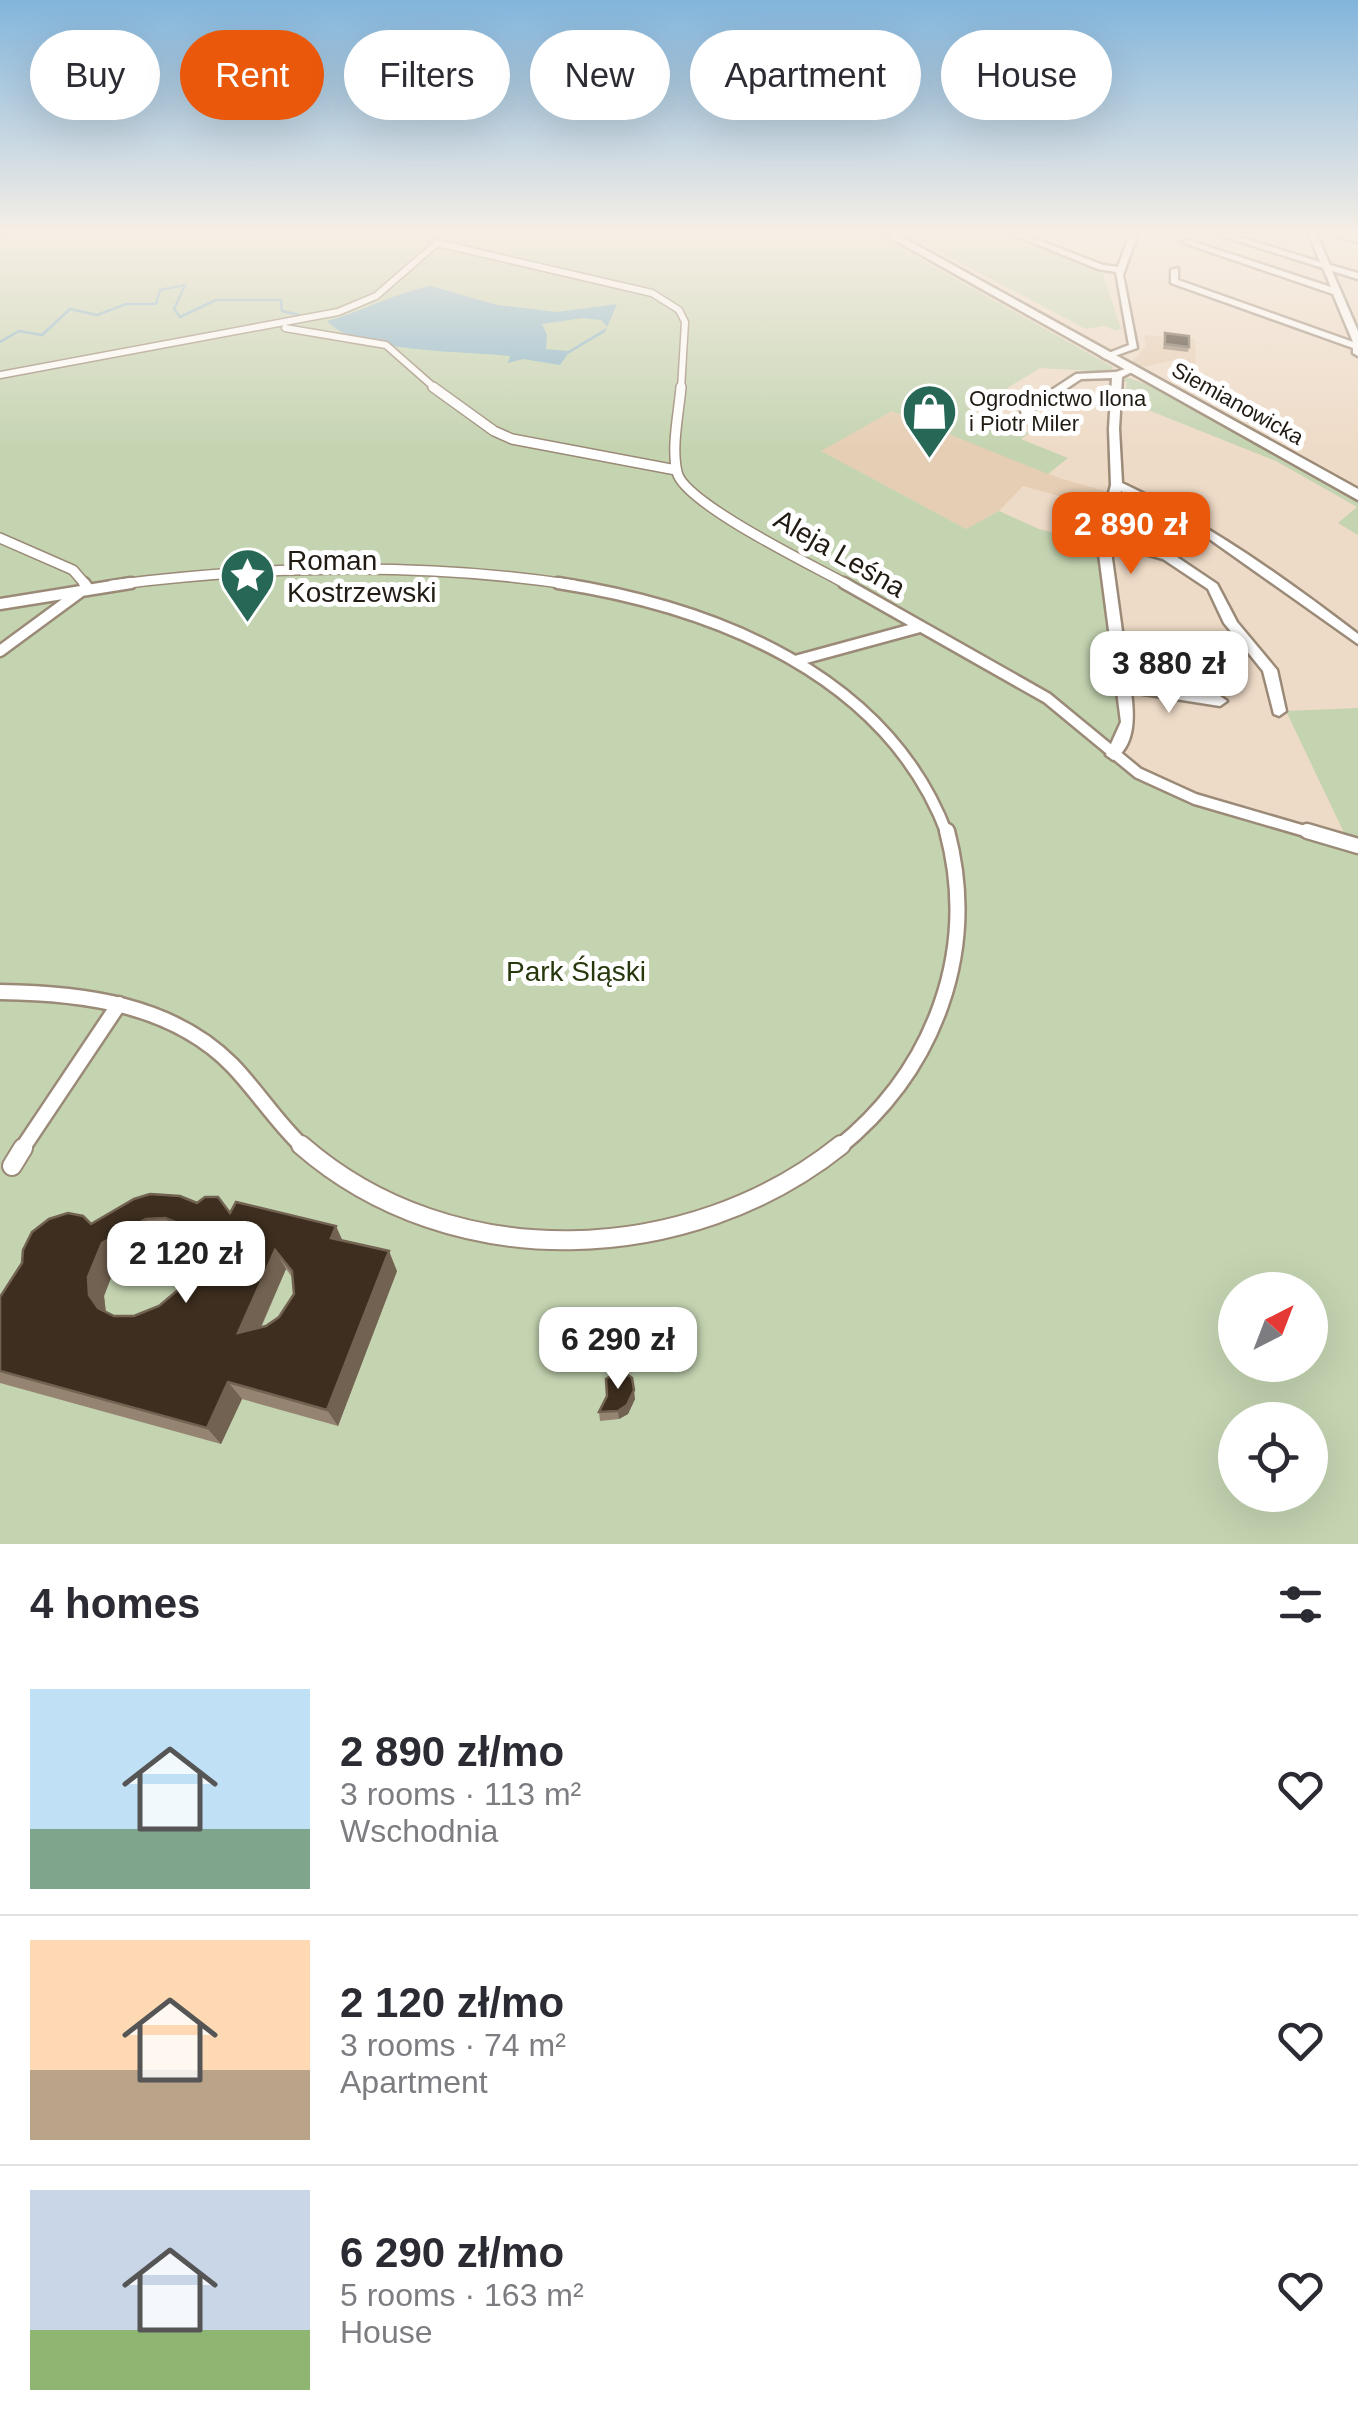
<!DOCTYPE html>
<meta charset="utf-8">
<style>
body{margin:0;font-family:Helvetica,sans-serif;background:#f2f2f3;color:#2b2b33;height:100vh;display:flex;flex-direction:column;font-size:38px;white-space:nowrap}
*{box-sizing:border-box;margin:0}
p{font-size:32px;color:#7c7c81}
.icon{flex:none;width:55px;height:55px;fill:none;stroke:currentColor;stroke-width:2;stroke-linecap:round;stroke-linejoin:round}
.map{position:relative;height:1544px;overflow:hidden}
.panel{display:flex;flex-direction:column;background:#fff;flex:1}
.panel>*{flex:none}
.banner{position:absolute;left:30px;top:30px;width:1300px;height:90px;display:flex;gap:20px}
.needle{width:65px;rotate:42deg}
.fabs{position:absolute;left:1218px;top:1272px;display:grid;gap:20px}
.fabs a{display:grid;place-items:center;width:110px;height:110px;border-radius:50%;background:#fff;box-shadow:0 10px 40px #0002;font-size:50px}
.price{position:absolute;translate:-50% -85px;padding:0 22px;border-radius:20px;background:#fff;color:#222;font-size:32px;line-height:65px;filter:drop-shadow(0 2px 5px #0008)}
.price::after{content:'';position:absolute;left:50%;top:60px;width:30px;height:22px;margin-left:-15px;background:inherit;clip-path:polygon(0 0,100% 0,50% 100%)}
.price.active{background:#ea580c;color:#fff}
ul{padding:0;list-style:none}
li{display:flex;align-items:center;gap:30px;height:250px;padding:0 30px}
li+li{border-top:2px solid #e1e1e2}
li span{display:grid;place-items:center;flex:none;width:280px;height:200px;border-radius:0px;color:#555}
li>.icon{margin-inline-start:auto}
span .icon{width:120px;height:120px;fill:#fffc;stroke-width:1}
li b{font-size:42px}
h2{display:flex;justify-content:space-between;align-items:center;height:120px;padding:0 30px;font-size:42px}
.tag{padding:0 35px;border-radius:45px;background:#fff;box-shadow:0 10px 40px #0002;font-size:35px;line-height:90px}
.tag.active{background:#ea580c;color:#fff}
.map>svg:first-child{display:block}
.built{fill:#e6ceb4}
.green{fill:#c4d4b1;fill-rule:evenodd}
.water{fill:#89b6c9;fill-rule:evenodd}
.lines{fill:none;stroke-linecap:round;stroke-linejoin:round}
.stream{stroke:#89b6c9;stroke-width:2.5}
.pedestrian-far4-casing{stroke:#9b8a77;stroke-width:9}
.pedestrian-far3-casing{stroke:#9b8a77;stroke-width:12}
.pedestrian-far2-casing{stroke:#9b8a77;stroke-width:15}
.pedestrian-far1-casing{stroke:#9b8a77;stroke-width:19}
.pedestrian-casing{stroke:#9b8a77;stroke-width:22}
.minor-casing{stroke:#9b8a77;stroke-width:5}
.tertiary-casing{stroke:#9b8a77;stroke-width:5}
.pedestrian-far4{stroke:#fff;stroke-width:6}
.pedestrian-far3{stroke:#fff;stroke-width:9}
.pedestrian-far2{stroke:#fff;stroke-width:10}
.pedestrian-far1{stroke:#fff;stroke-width:14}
.pedestrian{stroke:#fff;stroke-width:18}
.minor{fill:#fff;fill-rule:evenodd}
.tertiary{fill:#fff;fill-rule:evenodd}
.wall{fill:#968473;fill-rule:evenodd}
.shaded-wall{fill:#726251}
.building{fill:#3d2e1f;stroke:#726251;stroke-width:2.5;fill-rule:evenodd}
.labels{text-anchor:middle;stroke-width:10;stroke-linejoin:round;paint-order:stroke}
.far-poi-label{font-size:22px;fill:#211b14;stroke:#fff;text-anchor:start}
.far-street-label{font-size:22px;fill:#211b14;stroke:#fff}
.street-label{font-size:28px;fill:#211b14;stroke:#fff}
.poi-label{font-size:28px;fill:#211b14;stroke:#fff;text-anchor:start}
.park-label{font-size:28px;fill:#28380d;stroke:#fff}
</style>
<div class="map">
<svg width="1358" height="1544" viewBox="0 0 1358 1544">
<rect width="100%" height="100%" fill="#eedbc7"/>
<path class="built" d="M1144 335 1195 339 1196 366 1178 359 1140 368 1131 363 1146 346Z
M892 410 1059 478 1108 492 1103 508 1023 486 999 511 966 529 820 451Z"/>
<path class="green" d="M0 233H874L1113 367 1110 372 1040 368 972 410 1029 433 1021 439 1068 458 1048 474 892 411 821 451 966 529 999 511 1039 529 1099 544 1124 720 1108 751 1199 801 1346 837 1286 711 1358 708V1544H0ZM1235 1290H1310V1365H1235ZM1235 1420H1310V1495H1235Z
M904 233H1009L1102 271 1121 329 1116 331 1105 326 1086 329Z
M1121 377C1151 376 1319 480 1358 501V535L1338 523 1357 507 1276 461 1118 398 1119 389H1126L1127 382 1120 381Z"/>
<path class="water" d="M430 286 497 305 557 312 617 304 605 332 568 354 560 365 523 359 508 363 510 356C467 351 355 353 327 321 361 312 395 293 430 286ZM582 318 601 320 608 327 568 351 546 349 547 335 542 324Z"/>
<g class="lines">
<path class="stream" d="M0 342 19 331 42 335 70 309 97 315 126 304H156L160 290 185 285 174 309 180 317 216 300H281L282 311 299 315"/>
<defs>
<path id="pedestrian-far4" d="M285 328 386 345 436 389
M0 375 338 312 376 296 437 243 652 293 679 310 685 322 681 389"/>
<path id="pedestrian-far3" d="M433 387 494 431 512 439 676 470
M681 387C679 412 671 447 677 472 683 503 816 567 848 585
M0 538 73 570 86 585
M112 585C263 566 423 562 574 585"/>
<path id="pedestrian-far2" d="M84 583 87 587
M558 583C714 607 887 674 947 834
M844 583 1047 698 1138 773 1195 799 1315 834
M0 604 131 583
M0 651 87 587
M795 661 920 627"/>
<path id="pedestrian-far1" d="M1307 831 1358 846
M0 992C82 993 172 1004 232 1065 258 1092 277 1123 304 1148
M24 1146 119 1004
M838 1148C935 1070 979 951 947 831"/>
<path id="pedestrian" d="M301 1145C452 1277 689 1267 841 1145
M12 1166 23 1148"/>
<path id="minor" d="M0 233H6L0 236Z
M1009 233H1020L1103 265 1118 267 1130 233H1138L1123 275 1137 348 1106 359 1101 356 1129 345 1116 272 1098 269Z
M1213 233H1226L1320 262 1308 233H1316L1330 265 1358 273V279L1332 271 1358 331V356L1353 353V348L1171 283V270L1178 268V280L1353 342 1333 294 1181 242 1188 240 1331 287 1323 268Z
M1329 233H1342L1358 238V242Z
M1131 367 1136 370 1122 377 1119 429 1122 483C1208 523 1283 577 1358 634V644L1208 538 1121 491 1109 537 1171 553 1217 584 1237 622 1277 670 1286 711 1279 716 1274 714 1263 671 1224 623 1208 589 1163 559 1110 544 1129 682 1220 696 1227 701 1220 706 1131 692C1134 715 1136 746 1113 760L1106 755 1121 722 1097 539 1111 485 1109 429 1112 378 1081 379 1030 413 1031 420 1016 429 1007 427 1022 417 1021 410 1076 374 1116 372Z"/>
<path id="tertiary" d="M882 233H895L1358 489V500Z"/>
</defs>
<use href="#pedestrian-far4" class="pedestrian-far4-casing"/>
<use href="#pedestrian-far3" class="pedestrian-far3-casing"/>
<use href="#pedestrian-far2" class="pedestrian-far2-casing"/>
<use href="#pedestrian-far1" class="pedestrian-far1-casing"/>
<use href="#pedestrian" class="pedestrian-casing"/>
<use href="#minor" class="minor-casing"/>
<use href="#tertiary" class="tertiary-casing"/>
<use href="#pedestrian-far4" class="pedestrian-far4"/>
<use href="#pedestrian-far3" class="pedestrian-far3"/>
<use href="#pedestrian-far2" class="pedestrian-far2"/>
<use href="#pedestrian-far1" class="pedestrian-far1"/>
<use href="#pedestrian" class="pedestrian"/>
<use href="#minor" class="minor"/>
<use href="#tertiary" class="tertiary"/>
</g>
<path class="wall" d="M1165 333 1189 347 1188 352 1163 349Z
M134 1199 230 1213 343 1240 397 1271 338 1426 242 1399 221 1444 0 1383V1297L91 1224ZM179 1238 191 1243 193 1248 190 1267 178 1290 159 1306 134 1316H114L106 1312 104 1296 117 1262 160 1239ZM286 1269 292 1277 294 1294 279 1317 266 1326 261 1328Z
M607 1396 635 1399 628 1414 619 1419 600 1421 599 1412Z"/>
<path class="shaded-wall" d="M146 1219 160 1239 117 1262 104 1296 106 1314 98 1308 89 1295 88 1277 102 1243Z
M336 1226 345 1246 331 1238Z
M275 1250 286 1269 250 1351 238 1333Z
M389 1251 397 1271 338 1426 327 1410Z
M228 1382 242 1399 221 1444 207 1428Z
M634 1390 635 1399 628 1414 619 1419 618 1411Z"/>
<path class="building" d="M1165 333 1189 336V347L1165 344Z
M150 1194 180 1196 197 1203 205 1197H218L230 1213 236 1202 336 1226 331 1238 389 1251 327 1410 228 1382 207 1428 0 1371V1297L22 1263 23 1250 32 1232 49 1219 68 1213 83 1216 91 1224 134 1199ZM165 1218 178 1223 190 1237 193 1248 190 1267 178 1290 159 1306 134 1316H114L98 1308 89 1295 88 1277 102 1243 146 1219ZM275 1250 292 1271 294 1294 279 1317 266 1326 238 1333Z
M621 1370 632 1378 634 1390 627 1405 618 1411 599 1412 607 1396 606 1379Z"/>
<linearGradient id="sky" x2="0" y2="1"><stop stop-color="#82b5dc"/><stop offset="0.52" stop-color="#f7efe6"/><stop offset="1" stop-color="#f7efe6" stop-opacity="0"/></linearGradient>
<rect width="1358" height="449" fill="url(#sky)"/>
<defs>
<symbol id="shop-pin" viewBox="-11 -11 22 30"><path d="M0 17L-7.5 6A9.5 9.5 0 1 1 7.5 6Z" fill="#276755" stroke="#fff"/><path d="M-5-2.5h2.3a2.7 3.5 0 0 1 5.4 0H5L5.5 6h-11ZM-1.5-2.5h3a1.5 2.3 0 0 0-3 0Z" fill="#fff"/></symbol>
<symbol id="sight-pin" viewBox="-11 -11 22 30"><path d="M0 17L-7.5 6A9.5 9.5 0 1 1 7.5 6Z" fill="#276755" stroke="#fff"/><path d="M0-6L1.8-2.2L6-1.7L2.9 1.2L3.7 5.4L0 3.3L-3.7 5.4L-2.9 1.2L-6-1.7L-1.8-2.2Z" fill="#fff"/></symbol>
</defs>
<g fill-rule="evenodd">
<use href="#shop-pin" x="898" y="380" width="63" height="86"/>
<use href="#sight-pin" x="216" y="544" width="63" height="86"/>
</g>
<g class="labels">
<g class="far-poi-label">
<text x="969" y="406">Ogrodnictwo Ilona<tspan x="969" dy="25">i Piotr Miler</tspan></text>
</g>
<g class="far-street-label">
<text transform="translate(1238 403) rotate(29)" y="8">Siemianowicka</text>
</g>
<g class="street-label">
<text transform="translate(840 553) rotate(30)" y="10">Aleja Leśna</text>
</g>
<g class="poi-label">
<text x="287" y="570">Roman<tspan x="287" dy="32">Kostrzewski</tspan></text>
</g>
<g class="park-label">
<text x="576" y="981">Park Śląski</text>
</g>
</g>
</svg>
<div class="fabs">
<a><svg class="needle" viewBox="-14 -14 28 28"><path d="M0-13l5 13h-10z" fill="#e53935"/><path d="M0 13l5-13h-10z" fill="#7c7c81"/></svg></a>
<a><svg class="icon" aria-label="locate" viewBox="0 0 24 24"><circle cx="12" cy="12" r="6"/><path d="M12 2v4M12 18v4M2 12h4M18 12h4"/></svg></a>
</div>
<b class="price active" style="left:1131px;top:577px">2 890 zł</b>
<b class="price" style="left:1169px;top:716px">3 880 zł</b>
<b class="price" style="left:186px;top:1306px">2 120 zł</b>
<b class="price" style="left:618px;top:1392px">6 290 zł</b>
<div class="banner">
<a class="tag">Buy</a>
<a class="tag active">Rent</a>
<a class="tag">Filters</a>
<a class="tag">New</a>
<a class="tag">Apartment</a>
<a class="tag">House</a>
</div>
</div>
<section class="panel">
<h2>4 homes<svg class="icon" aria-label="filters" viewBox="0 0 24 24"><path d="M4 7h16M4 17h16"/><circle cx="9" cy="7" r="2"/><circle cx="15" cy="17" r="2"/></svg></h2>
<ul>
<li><span style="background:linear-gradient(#bfe0f5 70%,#7fa58c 0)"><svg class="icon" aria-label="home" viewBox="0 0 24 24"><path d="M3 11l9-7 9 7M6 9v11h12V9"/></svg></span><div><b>2 890 zł/mo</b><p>3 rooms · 113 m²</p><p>Wschodnia</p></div><svg class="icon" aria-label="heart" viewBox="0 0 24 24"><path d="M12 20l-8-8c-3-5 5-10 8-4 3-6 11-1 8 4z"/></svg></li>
<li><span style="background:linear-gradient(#ffd9b3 65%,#b9a48a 0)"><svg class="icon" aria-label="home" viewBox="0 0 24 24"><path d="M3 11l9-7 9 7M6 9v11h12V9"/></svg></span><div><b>2 120 zł/mo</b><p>3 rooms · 74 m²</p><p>Apartment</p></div><svg class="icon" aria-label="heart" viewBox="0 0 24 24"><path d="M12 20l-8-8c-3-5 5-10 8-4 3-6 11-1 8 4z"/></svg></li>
<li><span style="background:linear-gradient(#c9d6e8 70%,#8fb573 0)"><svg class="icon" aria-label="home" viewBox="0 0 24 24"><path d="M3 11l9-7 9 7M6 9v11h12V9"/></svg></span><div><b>6 290 zł/mo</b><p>5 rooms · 163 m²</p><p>House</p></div><svg class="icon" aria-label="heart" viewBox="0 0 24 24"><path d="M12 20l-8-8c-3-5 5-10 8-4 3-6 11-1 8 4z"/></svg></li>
</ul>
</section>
